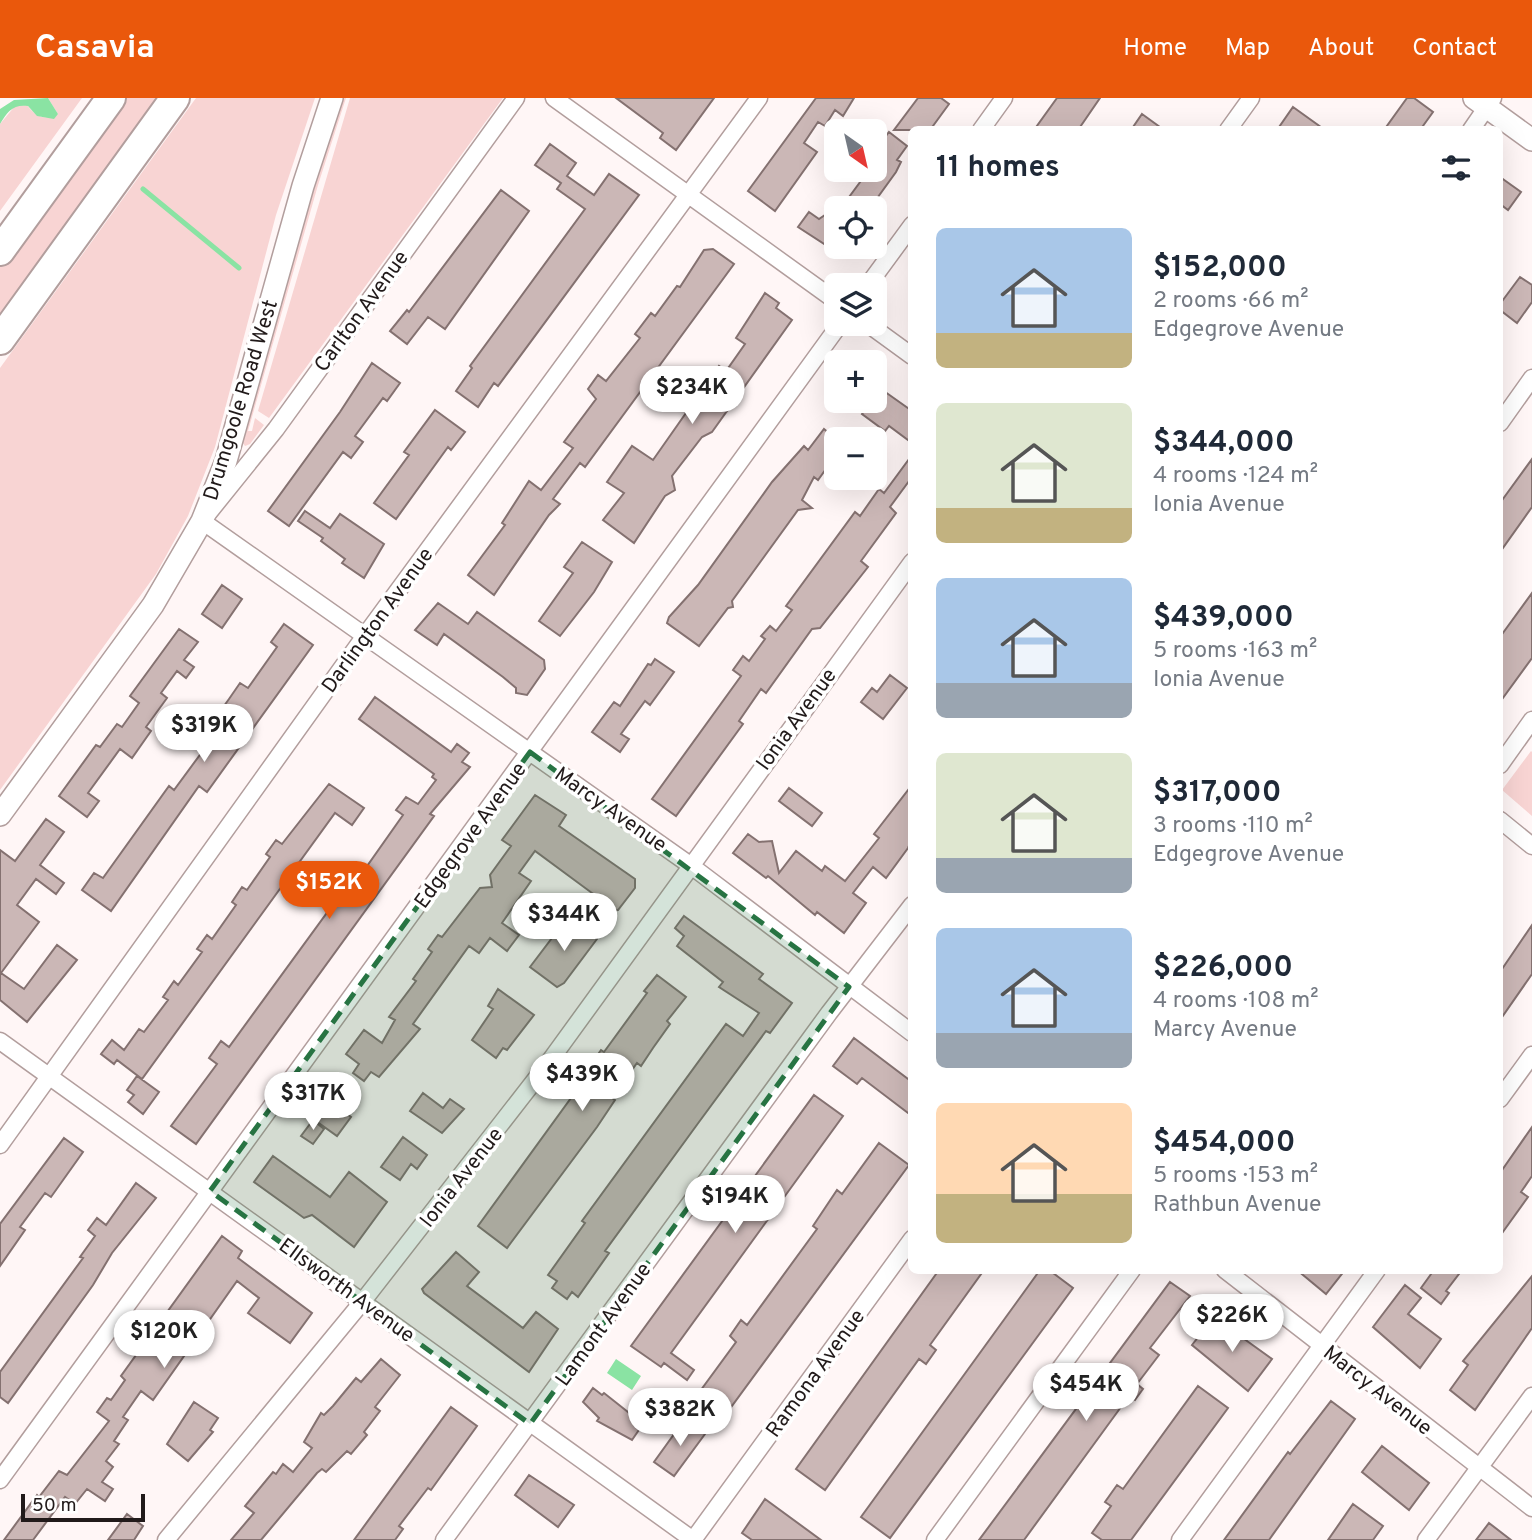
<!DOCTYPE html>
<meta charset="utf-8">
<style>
body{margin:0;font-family:Overpass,sans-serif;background:#f2f2f3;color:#1f2937;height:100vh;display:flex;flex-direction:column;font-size:26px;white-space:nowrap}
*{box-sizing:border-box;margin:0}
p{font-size:23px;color:#747a83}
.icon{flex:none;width:38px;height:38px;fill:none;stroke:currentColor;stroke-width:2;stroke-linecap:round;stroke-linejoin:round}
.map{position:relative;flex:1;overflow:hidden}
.details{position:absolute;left:908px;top:28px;width:595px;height:1148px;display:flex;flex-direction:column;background:#fff;border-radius:10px;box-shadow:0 7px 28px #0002}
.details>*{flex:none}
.needle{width:46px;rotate:146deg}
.tools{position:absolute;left:824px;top:21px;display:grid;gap:14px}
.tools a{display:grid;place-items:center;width:63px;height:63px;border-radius:10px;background:#fff;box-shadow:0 7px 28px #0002;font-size:35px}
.scale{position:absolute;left:21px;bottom:18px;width:124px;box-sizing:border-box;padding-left:7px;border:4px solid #211a1a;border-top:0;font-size:19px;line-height:24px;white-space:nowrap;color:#211a1a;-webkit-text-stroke:5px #fff;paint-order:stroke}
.price{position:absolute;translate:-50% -60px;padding:0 16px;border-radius:24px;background:#fff;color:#222;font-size:23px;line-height:46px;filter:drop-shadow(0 2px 4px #0008)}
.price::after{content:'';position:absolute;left:50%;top:42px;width:21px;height:16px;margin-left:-10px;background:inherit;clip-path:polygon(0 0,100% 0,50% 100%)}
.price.current{background:#ea580c;color:#fff}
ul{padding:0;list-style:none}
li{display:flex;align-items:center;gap:21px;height:175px;padding:0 28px}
li span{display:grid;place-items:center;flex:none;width:196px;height:140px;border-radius:10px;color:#555}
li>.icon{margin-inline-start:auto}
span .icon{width:84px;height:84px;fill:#fffc;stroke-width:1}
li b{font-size:30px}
h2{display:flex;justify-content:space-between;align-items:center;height:84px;padding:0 28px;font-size:30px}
header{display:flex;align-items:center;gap:42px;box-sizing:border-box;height:98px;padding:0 35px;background:#ea580c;color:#fff}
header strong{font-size:33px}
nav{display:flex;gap:38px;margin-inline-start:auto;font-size:24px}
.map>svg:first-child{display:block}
.green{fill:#f8d4d3}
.water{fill:#8ae3a3}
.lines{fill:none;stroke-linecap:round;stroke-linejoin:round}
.stream{stroke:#8ae3a3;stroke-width:5}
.building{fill:#cbb7b6;stroke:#847170;stroke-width:2}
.street-casing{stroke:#b29e9d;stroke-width:19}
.secondary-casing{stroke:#b29e9d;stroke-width:24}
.highway-casing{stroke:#b29e9d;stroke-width:32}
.street{stroke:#fff;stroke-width:16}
.secondary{stroke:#fff;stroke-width:21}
.highway{stroke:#fff;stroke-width:28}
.marked{fill:#277443;fill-opacity:0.2;stroke:#277443;stroke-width:5;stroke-dasharray:14 9;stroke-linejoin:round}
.labels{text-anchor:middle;stroke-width:7;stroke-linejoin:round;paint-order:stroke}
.street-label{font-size:21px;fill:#211a1a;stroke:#fff}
</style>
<header>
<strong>Casavia</strong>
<nav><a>Home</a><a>Map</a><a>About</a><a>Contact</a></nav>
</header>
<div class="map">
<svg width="1532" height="1442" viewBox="0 0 1532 1442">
<rect width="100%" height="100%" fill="#fff6f6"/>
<path class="green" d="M48 0H82L0 113V26L15 8 27 7C37 20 44 22 58 16Z
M123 0H158L0 219V168Z
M196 0H315L276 117 215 349 188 418 156 476 0 692V270Z
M343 0H346L318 87 248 333H252L255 320 264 327 250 346 245 348 242 344 296 149Z
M350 0H503L269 320 258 313Z
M1531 653 1532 654V718L1502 692Z"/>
<path class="water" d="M48 0 58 16 54 21 37 18 28 8C13 6 7 14 0 26V11L14 2Z
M616 1261 641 1278 632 1292 607 1275Z"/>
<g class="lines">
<path class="stream" d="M143 91 239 170"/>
</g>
<path class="building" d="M616 0H714L676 52 660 40 663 35Z
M816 0H854L843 18 835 12 825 28 818 24 804 45 817 54 775 113 748 93Z
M918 0H941L949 6 930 32H894Z
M1057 0H1100L1078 32H1034Z
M1407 0H1414L1433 14 1420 32H1384Z
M1293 9 1325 32H1277Z
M1142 16 1164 32H1131Z
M889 34 907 48 897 62 901 64 896 74 870 110H841L869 72H875V52Z
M550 46 576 65 567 78 594 97 609 76 639 97 498 288 494 285 478 309 456 293 472 270 470 268 585 111 557 91 561 85 535 67Z
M1500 79 1521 94 1508 112 1500 106Z
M501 92 529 113 445 231 428 219 407 246 390 233 407 212 409 214Z
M809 114 819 121 825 117 836 125V144L832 151 798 129Z
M713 151 734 166 585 369 580 365 553 401 560 406 549 417 494 497 468 477 505 427 502 425 529 383 541 392 573 350 564 344 596 301 588 291 598 277 606 283 640 240 635 236 651 215 655 218 677 188 680 189 704 152Z
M1520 179 1532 187V204L1517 225 1500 212V206Z
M765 195 779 205 776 210 792 222 712 334 702 339 672 378 675 392 665 398 634 445 603 422 624 395 607 384 632 348 653 362 719 268 726 273 745 246 736 240Z
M372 265 400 285 387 303 383 300 355 338 363 344 351 360 343 354 289 428 268 413 340 314Z
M881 291 912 313V345L889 328 885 333 862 316Z
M435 312 465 334 451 352 448 349 396 421 374 405 409 357 404 354Z
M824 331 836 341V357L818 382 814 379 802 402 812 410 798 412 732 503 733 509 728 510 699 548 667 525 669 519 698 487 772 384 804 348 808 352Z
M912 357V379L890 409 896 415 861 463 868 469 820 530 812 531 766 595 761 591 739 623 743 626 676 718 652 701 741 578 733 572 743 558 749 563 765 541 761 538 770 528 776 533 792 512 786 508 855 414 860 418 879 391 884 395Z
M1532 361V409L1500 454V405Z
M305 413 330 430 340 416 384 446 364 480 342 465 345 461 321 443 323 440 298 423Z
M582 444 612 464 594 494 560 538 539 523 573 475 564 469Z
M222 487 242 501 222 530 202 516Z
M1532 495V560L1500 604V539Z
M438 505 468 526 477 514 544 562 545 571 527 597 516 595V590L503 579 444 536 437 547 415 532Z
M284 526 313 547 207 694 199 688 111 813 82 792 94 775 103 780 169 688 174 692 219 631 211 626 229 601 240 585 248 590 277 549 271 544Z
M179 531 198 544 184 562 194 569 186 580 177 573 161 595 167 600 146 629 151 633 132 660 120 651 88 695 99 703 87 719 59 698 96 647 100 649 117 626 122 629 139 605 130 598Z
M655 561 674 574 650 607 645 603 621 636 629 641 620 654 592 634 614 604 620 608 648 566 651 567Z
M890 577 907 590 883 621 861 604 872 590 877 594Z
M375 599 451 654 457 646 469 655 462 664 470 669 430 716 434 718 196 1046 171 1028 217 966 209 960 221 943 229 949 356 775 360 778 403 717 396 712 406 699 418 706 436 682 432 679 434 676 359 621Z
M329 686 364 710 352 727 335 715 142 981 117 962 114 966 101 956 112 942 124 952 139 931 144 934 168 902 163 899 174 883 178 887 202 854 197 851 207 837 212 841 236 807 232 804 242 789 247 792 270 759 266 756 276 742 282 746Z
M912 687V741L908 750 886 780 873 769 853 795 866 805 844 835 817 814 815 817 768 778 766 780 733 755 748 736 759 744 772 743 779 775 796 753 822 773 825 768 845 783 879 740 874 736Z
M789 690 822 715 812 728 779 703Z
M535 697 566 717 559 728 635 781V790L618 812 611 813 590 797 592 795 535 753 519 775 531 783 502 825 519 837 507 853 490 840 479 855 469 848 413 926 420 931 379 979 371 974 364 983 353 975 359 966 346 956 364 932 382 945 395 922 389 919 416 883 413 881 432 854 428 851 438 837 442 839 480 790 492 789 490 777 511 748 502 742Z
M46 721 64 734 40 767 64 785 56 796 36 781 17 807 39 824 1 875 24 891 57 847 77 862 27 924 0 902V752L15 763Z
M684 818 763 876 759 881 792 905 770 935 766 933 699 1024 605 1153 609 1155 578 1199 572 1194 567 1201 552 1190 557 1183 548 1177 585 1125 582 1123 726 926 743 938 759 915 719 889 723 884 677 848 684 838 675 830Z
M568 819 597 841 564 885 557 889 530 869Z
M1532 827V876L1500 922V874Z
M657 877 686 899 667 923 670 926 653 950 641 968 637 965 612 1000 615 1002 597 1029 507 1150 478 1128 592 971 589 969 601 952 604 954 647 895 644 893Z
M498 891 534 917 507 952 503 950 496 960 472 942 493 911 488 908Z
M854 940 912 984V1018L862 980 857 986 833 968Z
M137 978 159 994 143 1016 128 1004 134 997 127 992Z
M423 995 443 1010 450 1001 464 1011 442 1035 410 1013Z
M814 997 843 1018 671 1255 694 1272 687 1282 664 1265 661 1269 631 1248Z
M330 1004 351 1019 337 1038 316 1023Z
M313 1022 324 1031 313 1046 301 1038Z
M1532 1029V1078L1521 1094 1528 1099 1500 1138V1075Z
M403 1039 427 1057 417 1071 411 1066 400 1082 381 1069Z
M64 1040 83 1054 51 1099 45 1095 20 1129 25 1132 0 1168V1126Z
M879 1045 909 1067 726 1316 698 1296 736 1244 730 1238 741 1222 747 1227 817 1131 813 1128 837 1092 842 1096Z
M273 1058 330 1099 349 1074 387 1104 354 1149 312 1117 304 1120 254 1084Z
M136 1085 156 1100 112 1155 93 1187 8 1305 0 1299V1274L83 1160 80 1159 95 1138 88 1132 97 1120 106 1127Z
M222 1138 242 1153 238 1160 312 1215 290 1245 248 1215 259 1200 237 1183 153 1302 141 1293 123 1319 128 1322 114 1343 119 1346 106 1363 113 1369 102 1384 113 1391 105 1403 87 1391 75 1406 65 1399 33 1442H4L37 1397 39 1399 59 1373 67 1377 109 1323 97 1314 107 1300 111 1302 125 1282 121 1278Z
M456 1154 479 1174 467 1188 523 1230 536 1214 558 1231 529 1274 424 1195 422 1191Z
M939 1172H984L930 1247 936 1252 926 1266 919 1261 825 1392 796 1371Z
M1040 1172H1049L1073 1190 890 1440 861 1419Z
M1297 1172H1345L1326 1196Z
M1434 1172H1462L1446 1193 1449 1195 1441 1206 1421 1190Z
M1532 1178V1230L1475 1312 1450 1292 1468 1267 1463 1263Z
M1170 1184 1190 1198 1150 1250 1159 1257 1137 1286 1143 1291 1135 1302 1129 1298 1024 1442H979Z
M1405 1187 1421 1200 1408 1216 1441 1241 1420 1270 1373 1229Z
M1210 1224 1218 1230 1222 1225 1272 1261 1248 1293 1192 1247Z
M381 1261 400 1277 375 1309 380 1313 364 1334 367 1337 351 1356 347 1353 326 1374 322 1371 317 1375 261 1442H231L254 1415 245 1408 273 1374 276 1376 283 1366 293 1374 312 1350 304 1344 321 1315 324 1317 333 1308 356 1280 361 1284Z
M1198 1288 1228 1310 1131 1442H1102L1092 1435 1111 1408 1105 1404 1117 1387 1123 1391Z
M593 1290 602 1297 604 1295 643 1326 632 1342 597 1323 599 1320 583 1304Z
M1331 1303 1355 1321 1269 1442H1224L1288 1354 1290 1356Z
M194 1304 218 1320 210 1332 213 1334 188 1363 167 1346Z
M451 1309 477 1328 431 1392 428 1390 399 1428 403 1431 395 1442H354Z
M685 1321 705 1336 674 1378 654 1364Z
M1382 1348 1429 1385 1409 1412 1362 1374Z
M529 1377 574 1407 558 1429 515 1397Z
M765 1401 821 1442H752L742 1435Z
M1353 1406 1383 1428 1373 1442H1328Z
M127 1416 143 1428 134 1442H108Z
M1489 1425 1511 1442H1476Z"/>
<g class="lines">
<defs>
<path id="street" d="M516 0 276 331 202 423 690 767 912 935
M554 0 836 203
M981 32 1004 0
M1228 32 1251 0
M1471 32 1493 0
M868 187 912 127
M868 226 912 258
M1500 325 1532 280
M1500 667 1532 622
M1500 722 1532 748
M0 943 693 1442 912 1141
M1500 1001 1532 957
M0 1047 364 539 759 0
M1225 1172 1532 1410
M0 1382 840 226
M166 1442 363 1203 549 964 912 464
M444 1442 829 915 912 807
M935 1442 1132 1172
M1180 1442 1377 1172
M1426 1442 1532 1298"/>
<path id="secondary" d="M1474 0 1532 42
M0 717 153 507 202 423 226 363 303 88 332 0"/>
<path id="highway" d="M0 153 111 0
M0 242 175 0"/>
</defs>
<use href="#street" class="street-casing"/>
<use href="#secondary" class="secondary-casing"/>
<use href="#highway" class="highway-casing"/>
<use href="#street" class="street"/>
<use href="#secondary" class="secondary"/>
<use href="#highway" class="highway"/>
</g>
<path class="marked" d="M530 654 849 889 530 1326 210 1093Z"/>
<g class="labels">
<g class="street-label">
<text transform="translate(361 213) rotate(-54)" y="7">Carlton Avenue</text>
<text transform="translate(240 302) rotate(-73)" y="7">Drumgoole Road West</text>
<text transform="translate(377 522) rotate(-54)" y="7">Darlington Avenue</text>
<text transform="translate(796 621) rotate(-54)" y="7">Ionia Avenue</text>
<text transform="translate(611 711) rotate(35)" y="7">Marcy Avenue</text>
<text transform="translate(470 737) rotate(-54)" y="7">Edgegrove Avenue</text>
<text transform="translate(461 1079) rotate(-52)" y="7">Ionia Avenue</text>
<text transform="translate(347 1192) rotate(36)" y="7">Ellsworth Avenue</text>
<text transform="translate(603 1226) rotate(-54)" y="7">Lamont Avenue</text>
<text transform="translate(815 1275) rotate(-54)" y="7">Ramona Avenue</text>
<text transform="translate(1378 1292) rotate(38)" y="7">Marcy Avenue</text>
</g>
</g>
</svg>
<div class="tools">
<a><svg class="needle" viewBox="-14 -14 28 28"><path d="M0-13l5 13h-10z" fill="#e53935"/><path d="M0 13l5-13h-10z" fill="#747a83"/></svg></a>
<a><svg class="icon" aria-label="locate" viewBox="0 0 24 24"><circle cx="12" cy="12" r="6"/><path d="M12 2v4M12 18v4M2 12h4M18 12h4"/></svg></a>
<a><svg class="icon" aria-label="layers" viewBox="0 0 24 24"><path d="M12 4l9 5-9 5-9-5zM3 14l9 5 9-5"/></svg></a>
<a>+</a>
<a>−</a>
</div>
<div class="scale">50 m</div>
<b class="price" style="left:692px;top:328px">$234K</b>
<b class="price" style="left:204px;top:666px">$319K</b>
<b class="price current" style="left:329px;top:823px">$152K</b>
<b class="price" style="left:564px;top:855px">$344K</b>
<b class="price" style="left:582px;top:1015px">$439K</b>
<b class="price" style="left:313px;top:1034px">$317K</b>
<b class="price" style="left:735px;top:1137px">$194K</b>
<b class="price" style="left:1232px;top:1256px">$226K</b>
<b class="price" style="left:164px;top:1272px">$120K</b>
<b class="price" style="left:1086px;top:1325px">$454K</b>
<b class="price" style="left:680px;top:1350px">$382K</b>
<section class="details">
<h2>11 homes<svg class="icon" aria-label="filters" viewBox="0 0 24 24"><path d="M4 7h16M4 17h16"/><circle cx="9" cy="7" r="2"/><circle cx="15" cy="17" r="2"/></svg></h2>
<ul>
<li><span style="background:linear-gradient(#a9c7e8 75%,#c2b280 0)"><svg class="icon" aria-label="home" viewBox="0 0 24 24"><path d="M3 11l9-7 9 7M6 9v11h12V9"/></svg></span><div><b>$152,000</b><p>2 rooms · 66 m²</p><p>Edgegrove Avenue</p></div></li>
<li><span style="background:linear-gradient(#dfe7d0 75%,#c2b280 0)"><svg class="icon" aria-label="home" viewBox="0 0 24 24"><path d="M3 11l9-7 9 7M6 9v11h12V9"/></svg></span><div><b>$344,000</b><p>4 rooms · 124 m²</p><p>Ionia Avenue</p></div></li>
<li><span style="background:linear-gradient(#a9c7e8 75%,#9aa5b1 0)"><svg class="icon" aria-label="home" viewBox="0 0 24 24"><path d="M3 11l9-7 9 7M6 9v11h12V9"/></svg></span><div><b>$439,000</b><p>5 rooms · 163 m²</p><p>Ionia Avenue</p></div></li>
<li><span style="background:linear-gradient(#dfe7d0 75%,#9aa5b1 0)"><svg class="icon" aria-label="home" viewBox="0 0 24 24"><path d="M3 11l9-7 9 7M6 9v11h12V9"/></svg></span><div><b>$317,000</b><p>3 rooms · 110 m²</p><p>Edgegrove Avenue</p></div></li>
<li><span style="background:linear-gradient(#a9c7e8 75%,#9aa5b1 0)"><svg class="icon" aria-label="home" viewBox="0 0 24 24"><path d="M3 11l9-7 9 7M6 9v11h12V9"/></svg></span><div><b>$226,000</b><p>4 rooms · 108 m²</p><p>Marcy Avenue</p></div></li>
<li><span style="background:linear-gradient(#ffd9b3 65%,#c2b280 0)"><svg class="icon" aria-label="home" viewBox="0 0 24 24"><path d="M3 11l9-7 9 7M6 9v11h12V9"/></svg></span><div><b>$454,000</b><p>5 rooms · 153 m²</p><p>Rathbun Avenue</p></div></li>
</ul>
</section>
</div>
